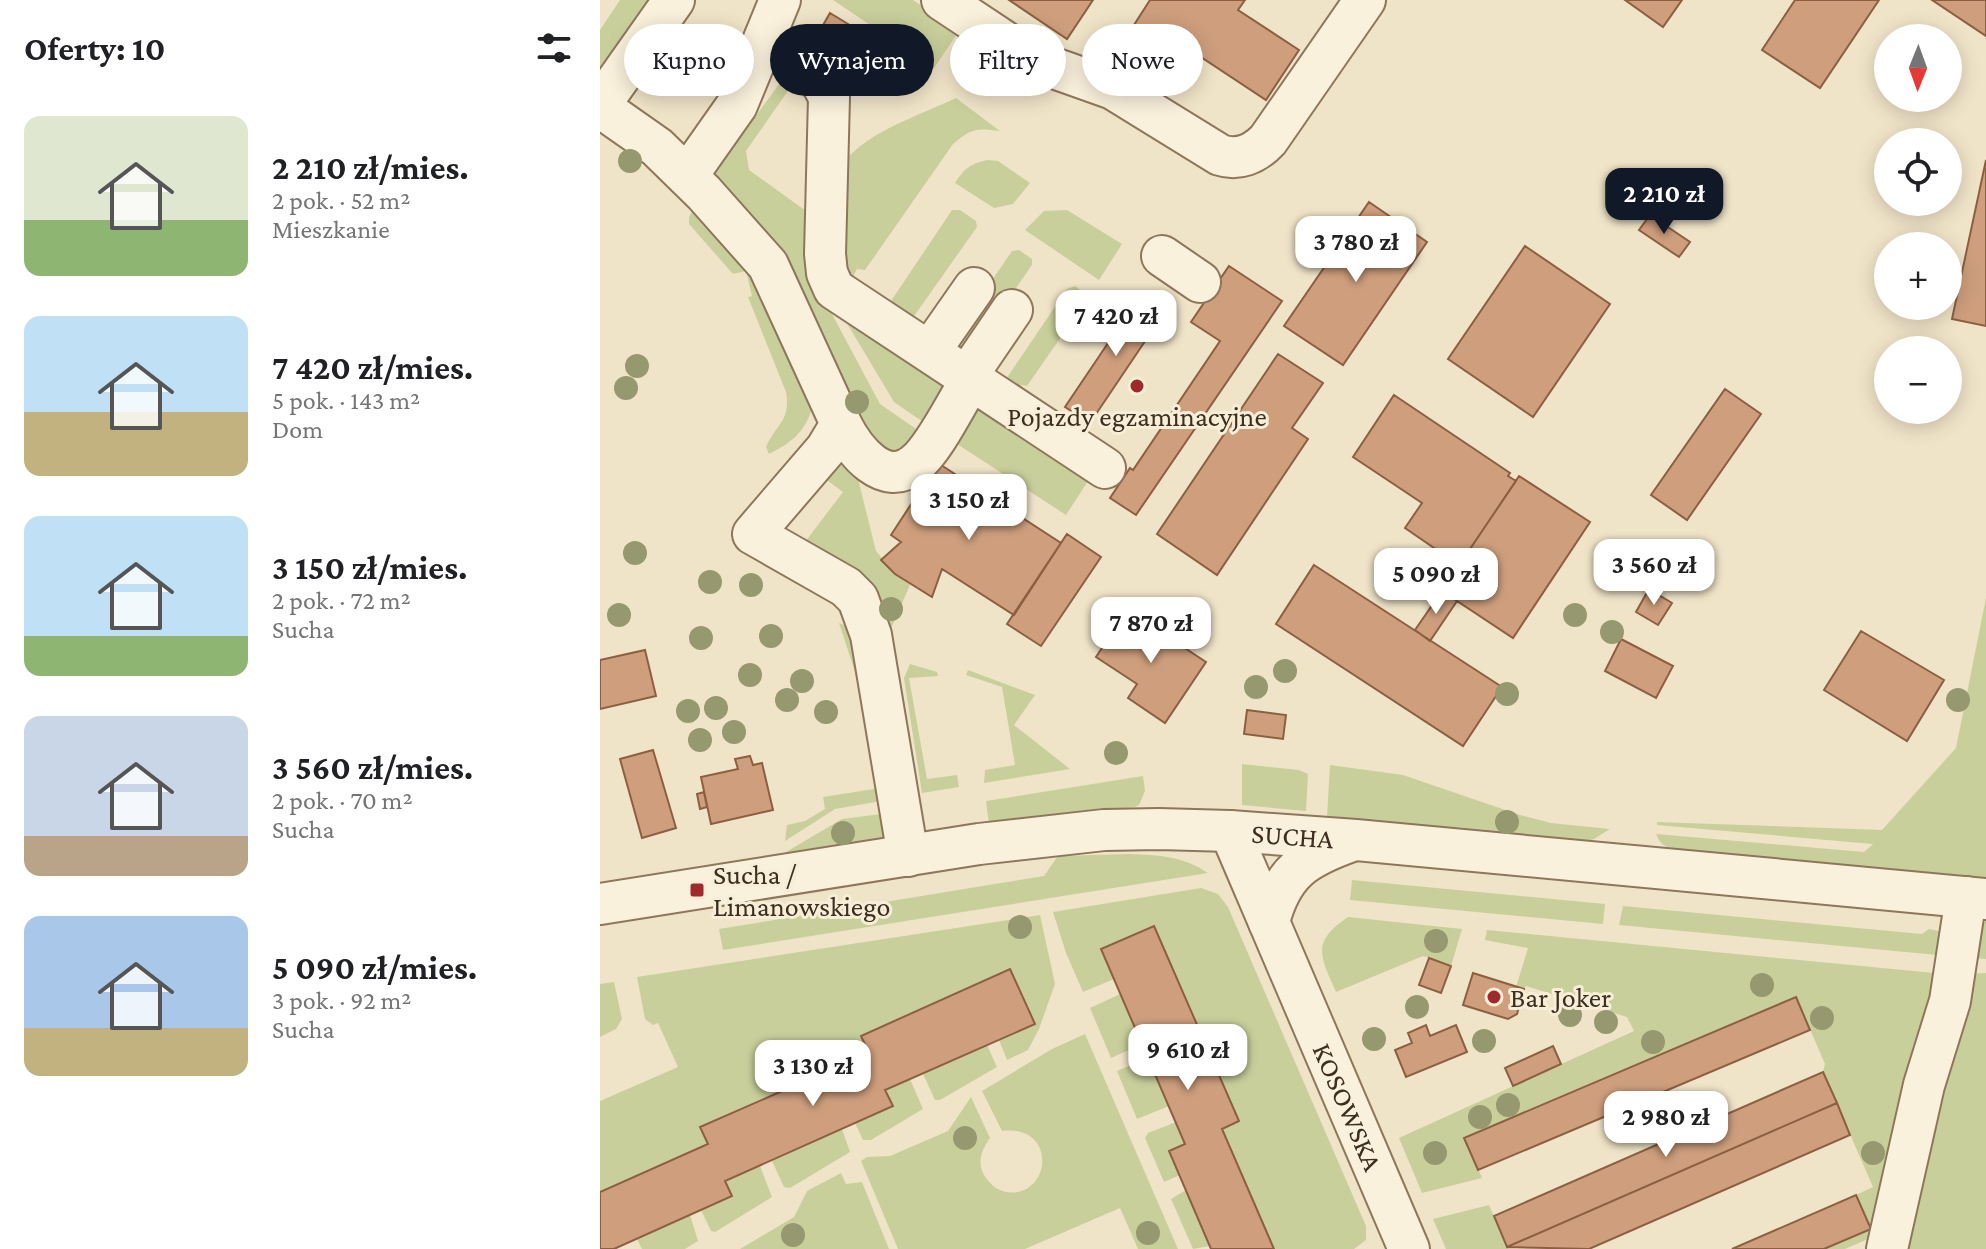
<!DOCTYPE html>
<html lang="pl">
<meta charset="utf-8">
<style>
body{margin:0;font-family:"Crimson Pro",serif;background:#f6f6f6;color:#202124;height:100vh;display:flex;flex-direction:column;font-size:30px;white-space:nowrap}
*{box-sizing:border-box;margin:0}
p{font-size:26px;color:#757577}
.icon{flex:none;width:44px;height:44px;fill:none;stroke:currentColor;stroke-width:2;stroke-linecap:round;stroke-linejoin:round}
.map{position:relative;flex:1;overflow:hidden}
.details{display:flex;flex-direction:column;background:#fff;width:600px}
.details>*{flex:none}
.top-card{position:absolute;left:24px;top:24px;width:760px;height:72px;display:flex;gap:16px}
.needle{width:52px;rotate:181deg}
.fabs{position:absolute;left:1274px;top:24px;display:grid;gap:16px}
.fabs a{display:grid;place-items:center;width:88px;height:88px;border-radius:50%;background:#fff;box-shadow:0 4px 20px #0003;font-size:40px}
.price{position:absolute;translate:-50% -68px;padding:0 18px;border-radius:16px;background:#fff;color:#222;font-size:26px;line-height:52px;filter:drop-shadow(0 2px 4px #0008)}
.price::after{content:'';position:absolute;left:50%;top:48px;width:24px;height:18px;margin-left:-12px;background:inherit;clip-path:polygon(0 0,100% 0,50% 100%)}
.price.current{background:#111827;color:#fff}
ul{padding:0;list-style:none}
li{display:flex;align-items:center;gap:24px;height:200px;padding:0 24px}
li span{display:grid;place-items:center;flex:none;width:224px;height:160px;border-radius:16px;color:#555}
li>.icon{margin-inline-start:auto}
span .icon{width:96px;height:96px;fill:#fffc;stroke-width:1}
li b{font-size:34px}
h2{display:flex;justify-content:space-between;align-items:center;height:96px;padding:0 24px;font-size:34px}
.pill{padding:0 28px;border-radius:36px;background:#fff;box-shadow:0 4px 20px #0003;font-size:28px;line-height:72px}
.pill.current{background:#111827;color:#fff}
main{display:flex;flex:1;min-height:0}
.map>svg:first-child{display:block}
.green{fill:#c9cf9b}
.building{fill:#cf9f7d;stroke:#8d5f41;stroke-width:2}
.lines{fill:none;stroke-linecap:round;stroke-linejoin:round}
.minor-casing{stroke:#8d765c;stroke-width:44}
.minor{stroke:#faf1dc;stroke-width:40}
.tree{fill:#96986f}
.poi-dot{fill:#9e2a2b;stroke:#f7eed8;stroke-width:3}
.labels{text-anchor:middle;stroke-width:6;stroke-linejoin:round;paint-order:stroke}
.poi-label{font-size:28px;fill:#3d2e20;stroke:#f7eed8;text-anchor:start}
.street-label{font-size:28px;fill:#3d2e20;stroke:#f7eed8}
</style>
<main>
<section class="details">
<h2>Oferty: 10<svg class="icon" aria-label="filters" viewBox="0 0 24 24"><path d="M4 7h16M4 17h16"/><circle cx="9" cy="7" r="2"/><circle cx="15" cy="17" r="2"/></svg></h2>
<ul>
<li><span style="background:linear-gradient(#dfe7d0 65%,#8fb573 0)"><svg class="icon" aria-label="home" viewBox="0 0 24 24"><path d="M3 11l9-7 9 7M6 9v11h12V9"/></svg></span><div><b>2 210 zł/mies.</b><p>2 pok. · 52 m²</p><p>Mieszkanie</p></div></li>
<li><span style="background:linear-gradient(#bfe0f5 60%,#c2b280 0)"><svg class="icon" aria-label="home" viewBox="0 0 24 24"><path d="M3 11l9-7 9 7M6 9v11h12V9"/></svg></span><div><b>7 420 zł/mies.</b><p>5 pok. · 143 m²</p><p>Dom</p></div></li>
<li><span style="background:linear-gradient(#bfe0f5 75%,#8fb573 0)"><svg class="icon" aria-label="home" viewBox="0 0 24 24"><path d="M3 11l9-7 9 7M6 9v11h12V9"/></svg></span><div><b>3 150 zł/mies.</b><p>2 pok. · 72 m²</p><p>Sucha</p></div></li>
<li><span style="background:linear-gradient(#c9d6e8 75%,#b9a48a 0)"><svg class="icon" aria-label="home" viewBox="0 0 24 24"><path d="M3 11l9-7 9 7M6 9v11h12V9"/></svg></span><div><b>3 560 zł/mies.</b><p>2 pok. · 70 m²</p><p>Sucha</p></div></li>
<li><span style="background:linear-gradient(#a9c7e8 70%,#c2b280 0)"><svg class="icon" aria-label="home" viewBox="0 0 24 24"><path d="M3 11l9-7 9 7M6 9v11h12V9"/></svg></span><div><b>5 090 zł/mies.</b><p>3 pok. · 92 m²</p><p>Sucha</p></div></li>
</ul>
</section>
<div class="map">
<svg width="1386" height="1249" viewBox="0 0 1386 1249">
<rect width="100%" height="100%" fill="#f0e4c8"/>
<path class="green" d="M20 0H50L0 71V30Z
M233 0H313L359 31 334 68Z
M190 76 213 88 208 100 190 88 146 151 149 170 213 216 216 284 280 404 322 433 304 450 281 454 114 181 116 171 182 80Z
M356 98 400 131C377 128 372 128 353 144L265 270 257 269 249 284 241 266 244 162C270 130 319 116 356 98Z
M388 160 398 161 430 183 413 204 394 208 355 183C364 169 371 163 388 160Z
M94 209 162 270 213 405C206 431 193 442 169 454L166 447C176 424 191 421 186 392L148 297 152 296 146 271 133 274 89 224V217Z
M352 210H360L376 221 377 227 312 319 289 304Z
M467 210 522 244 499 280 425 230 444 211Z
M419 250 432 259V265L368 357 345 349 412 251Z
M475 286 484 293 486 301 427 386 422 385 413 394 404 382 467 289Z
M242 315 350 391 329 426 294 402Z
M377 408 488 481 466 515 354 442Z
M243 465 256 471 276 551 295 574 310 585 289 633 282 605 275 597 202 546 243 492 224 478 229 469Z
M1386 598V879L1079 850C1068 849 1060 845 1056 834L1264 852 1273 844 1057 825V822L1282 830 1356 748Z
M239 623 255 629 287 800 235 809 185 841 187 825 205 821 225 809 223 797 280 788 255 672Z
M310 664 337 672 338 676 309 678 327 779 357 775 359 787 322 793 304 678Z
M368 670 435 695 414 725 470 769 384 783 385 770 415 765 402 687 366 675Z
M642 764 699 770 708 774 706 811 642 805Z
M730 765 803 775 920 815 951 823 1010 829 994 839 986 841 727 817Z
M543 776 545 791 539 805 535 807 389 824 386 801Z
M289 813 287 834 278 841 186 855V852L242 819Z
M529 854C559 855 583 856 608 873L123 950 119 929 444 876 458 856Z
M752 880 1005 904 1003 924 750 900Z
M601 888 618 894 628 907 766 1226V1240L754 1249H674L622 1129 639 1121 554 926 501 949 514 979 483 992 466 953 453 912Z
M1023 906 1322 934 1329 929 1348 933V956L1019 925Z
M440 915 455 984 439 1029 428 1050 407 1060 399 1040 410 969 262 1035 269 1053 101 1127 108 1144 0 1192V1101L78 1067 58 1023 53 1025 45 1019 37 977Z
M748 917 862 929 851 966 823 956 736 992C720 956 711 942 748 917Z
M1386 920V959L1368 958 1373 931Z
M887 930 1345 974 1274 1249H1267L1268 1239 1245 1249H1224L1270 1229 1256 1195 1273 1187 1223 1072 1225 1064 1196 997 865 1137 882 1178 822 1193 799 1138 1034 1031 1027 1017 926 986 924 989 916 987 928 948 885 940Z
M1386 973V1249H1299L1365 974Z
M14 982 22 1019 16 1029 0 1037V984Z
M520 994 542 1044 511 1058 490 1008Z
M485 1034 578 1249H538L520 1208 425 1249H298L261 1161 267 1157 290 1156 348 1131 371 1097 390 1138C381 1151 376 1164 386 1178 391 1185 397 1190 406 1192 451 1199 459 1124 402 1131L382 1091 452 1049Z
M387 1045 397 1067 340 1100H335L323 1074Z
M548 1058 569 1106 537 1119 517 1071Z
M310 1079 323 1109 271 1140H263L255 1123 292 1107 285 1090Z
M576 1122 585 1144 569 1152 580 1175 564 1182 545 1138 548 1133Z
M242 1129 250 1152 190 1188 184 1187 172 1161Z
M160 1166 172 1197 115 1232 111 1231 101 1210 131 1197 125 1181Z
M241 1173 246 1184 262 1182 289 1249H140L194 1217 207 1191Z
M586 1190 610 1246 593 1249 571 1199Z
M889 1205 908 1249H846L833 1219Z
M90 1215 98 1241 85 1249H42L37 1239Z"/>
<path class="building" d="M409 0H493L467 39Z
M550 0H645L638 10 699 50 666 100 578 42 563 64 525 39Z
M1025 0H1082L1063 27Z
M1195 0H1279L1220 88 1162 50Z
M1332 0H1386V36Z
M230 13 258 30 250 44 222 27Z
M1386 160V326L1352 319Z
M769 202 827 242 743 365 684 326Z
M1050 215 1090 242 1079 257 1039 230Z
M925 246 1010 304 933 417 848 359Z
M629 266 682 301 536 515 510 498 530 468 533 470 620 341 591 322Z
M541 294 566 310 490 423 465 407Z
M678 354 723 383 692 428 708 439 617 575 557 534Z
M1125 389 1161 414 1087 520 1051 495Z
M794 395 910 473 908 476 916 481 859 565 805 528 822 503 753 457Z
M338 463 461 543 414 615 342 569 332 597 295 574 281 560 301 542 291 535Z
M919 476 990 522 913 638 842 591Z
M467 534 501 557 441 646 407 624Z
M714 565 902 687 863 746 676 624Z
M1049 589 1072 603 1058 625 1036 612Z
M842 591 857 601 830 641 815 630Z
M527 610 606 662 565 723 528 698 537 684 496 657Z
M1261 631 1344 680 1307 741 1224 690Z
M1021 639 1073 666 1056 698 1005 671Z
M45 650 56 696 0 709V660Z
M647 710 686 715 683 739 644 734Z
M53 750 76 828 42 838 20 759Z
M150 756 153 765 162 763 173 810 111 824 101 777 138 769 135 759Z
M104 792 107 807 100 809 97 794Z
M554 926 639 1121 622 1129 674 1249H611L569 1151 585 1144 501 949Z
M829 958 851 966 841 993 819 985Z
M410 969 435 1024 285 1090 293 1106 125 1181 132 1196 14 1249H0V1192L108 1144 100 1127 269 1053 261 1036Z
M873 973 924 989 917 1014 908 1019 863 1005Z
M1196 997 1210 1030 878 1170 864 1138Z
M826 1025 830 1036 856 1025 867 1052 806 1077 795 1050 812 1043 808 1033Z
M953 1046 961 1064 913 1086 905 1068Z
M1223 1072 1237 1103 907 1247 894 1216Z
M1237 1103 1250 1135 989 1249 907 1247Z
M1256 1195 1271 1229 1224 1249H1132Z"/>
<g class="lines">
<defs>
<g id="minor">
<path d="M342 0 434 61 513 89 620 155C638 161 655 154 668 140L765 0"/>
<path d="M165 37 219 78 229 97 225 254 227 273 234 289 505 468"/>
<path d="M0 105 74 0"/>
<path d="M0 107 57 147 104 193 168 265 241 424 226 449 153 534 246 587 258 599 271 635 308 856"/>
<path d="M87 176 137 105 180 0"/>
<path d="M562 256 600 282"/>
<path d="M339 338 374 288"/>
<path d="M378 360 412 310"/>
<path d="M241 424C254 450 284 490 316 463 335 448 357 401 371 380"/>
<path id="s1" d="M630 831 809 1249"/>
<path id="s2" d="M0 904 379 844 504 830 559 829 630 831 756 840 1386 899"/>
<path d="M669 922C682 872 704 858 752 841"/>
<path d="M1287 1249 1324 1085 1350 1001 1366 897"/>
</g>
</defs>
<use href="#minor" class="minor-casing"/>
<use href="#minor" class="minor"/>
</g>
<g class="tree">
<circle cx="30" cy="161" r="12"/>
<circle cx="37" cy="366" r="12"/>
<circle cx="26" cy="388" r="12"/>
<circle cx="257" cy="402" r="12"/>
<circle cx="35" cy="553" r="12"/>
<circle cx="110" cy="582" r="12"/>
<circle cx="151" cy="585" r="12"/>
<circle cx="291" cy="609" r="12"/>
<circle cx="19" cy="615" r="12"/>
<circle cx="975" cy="615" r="12"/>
<circle cx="1012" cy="632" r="12"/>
<circle cx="171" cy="636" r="12"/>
<circle cx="101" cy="638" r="12"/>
<circle cx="685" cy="671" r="12"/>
<circle cx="150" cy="675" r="12"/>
<circle cx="202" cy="681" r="12"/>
<circle cx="656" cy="687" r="12"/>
<circle cx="907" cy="694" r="12"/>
<circle cx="187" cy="700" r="12"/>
<circle cx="1358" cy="700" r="12"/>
<circle cx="116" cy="708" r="12"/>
<circle cx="88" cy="711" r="12"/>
<circle cx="226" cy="712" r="12"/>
<circle cx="134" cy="732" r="12"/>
<circle cx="100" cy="740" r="12"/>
<circle cx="516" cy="753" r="12"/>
<circle cx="907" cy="822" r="12"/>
<circle cx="243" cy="833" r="12"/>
<circle cx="420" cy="927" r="12"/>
<circle cx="836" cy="941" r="12"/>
<circle cx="1162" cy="985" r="12"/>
<circle cx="817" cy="1007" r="12"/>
<circle cx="970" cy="1015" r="12"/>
<circle cx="1222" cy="1018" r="12"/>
<circle cx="1006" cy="1022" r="12"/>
<circle cx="774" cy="1039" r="12"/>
<circle cx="884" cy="1041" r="12"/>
<circle cx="1053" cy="1042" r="12"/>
<circle cx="908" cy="1105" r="12"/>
<circle cx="880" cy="1117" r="12"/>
<circle cx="365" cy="1138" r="12"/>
<circle cx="835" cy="1153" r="12"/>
<circle cx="1273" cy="1153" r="12"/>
<circle cx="548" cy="1233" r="12"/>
<circle cx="193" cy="1235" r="12"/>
</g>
<g class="poi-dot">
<circle cx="537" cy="386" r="8"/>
<rect x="89" y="882" width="16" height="16" rx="4"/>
<circle cx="894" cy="997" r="8"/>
</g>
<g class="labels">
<g class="poi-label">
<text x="537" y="426" text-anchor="middle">Pojazdy egzaminacyjne</text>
<text x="113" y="884">Sucha /<tspan x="113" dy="32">Limanowskiego</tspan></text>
<text x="910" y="1007">Bar Joker</text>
</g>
<g class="street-label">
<text dy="10" stroke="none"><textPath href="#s2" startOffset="698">SUCHA</textPath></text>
<text dy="10" stroke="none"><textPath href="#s1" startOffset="300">KOSOWSKA</textPath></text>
</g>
</g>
</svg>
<div class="fabs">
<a><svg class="needle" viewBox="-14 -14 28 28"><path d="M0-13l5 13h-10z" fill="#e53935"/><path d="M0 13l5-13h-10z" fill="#757577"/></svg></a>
<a><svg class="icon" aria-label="locate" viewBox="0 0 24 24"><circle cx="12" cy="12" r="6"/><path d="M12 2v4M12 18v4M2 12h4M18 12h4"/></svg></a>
<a>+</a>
<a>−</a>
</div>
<b class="price current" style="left:1064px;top:236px">2 210 zł</b>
<b class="price" style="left:756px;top:284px">3 780 zł</b>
<b class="price" style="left:516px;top:358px">7 420 zł</b>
<b class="price" style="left:369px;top:542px">3 150 zł</b>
<b class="price" style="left:1054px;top:607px">3 560 zł</b>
<b class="price" style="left:836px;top:616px">5 090 zł</b>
<b class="price" style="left:551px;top:665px">7 870 zł</b>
<b class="price" style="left:588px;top:1092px">9 610 zł</b>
<b class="price" style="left:213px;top:1108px">3 130 zł</b>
<b class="price" style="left:1066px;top:1159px">2 980 zł</b>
<div class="top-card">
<a class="pill">Kupno</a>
<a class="pill current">Wynajem</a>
<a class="pill">Filtry</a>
<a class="pill">Nowe</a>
</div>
</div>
</main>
